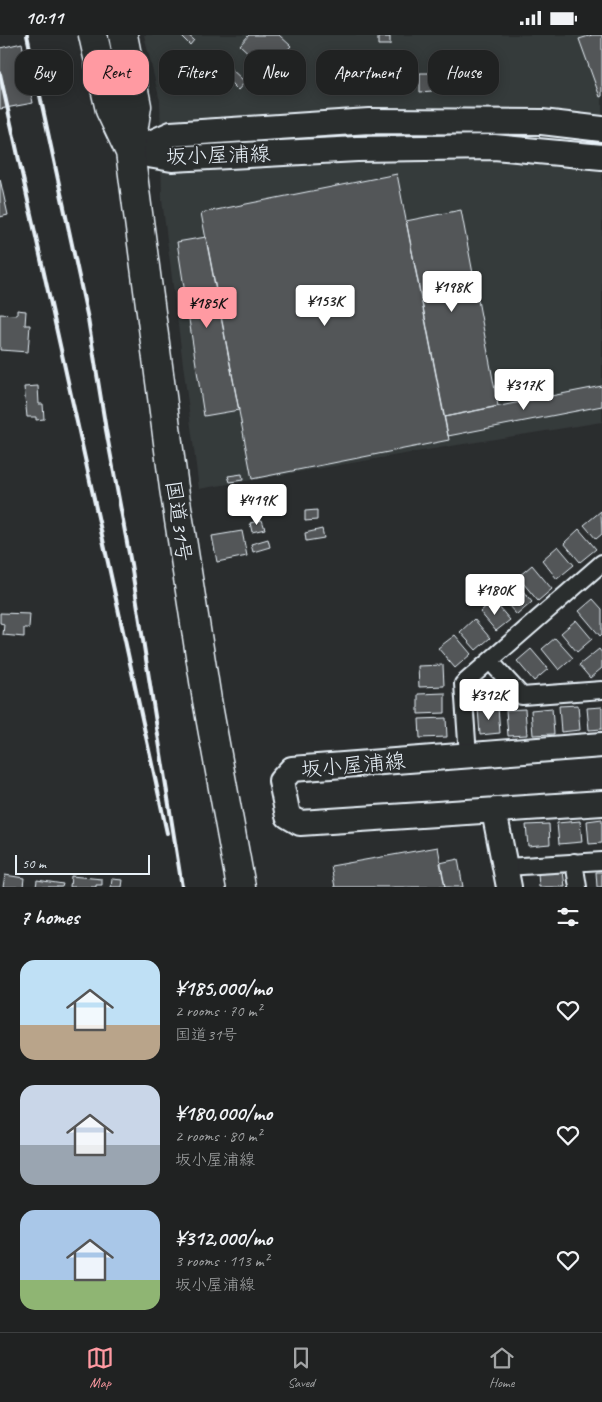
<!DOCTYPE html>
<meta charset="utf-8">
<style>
body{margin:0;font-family:Caveat,"Klee One",sans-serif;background:#282a2a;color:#f1f3f6;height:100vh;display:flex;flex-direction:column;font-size:19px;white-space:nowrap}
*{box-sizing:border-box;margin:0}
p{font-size:16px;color:#a2a4a5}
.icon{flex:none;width:28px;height:28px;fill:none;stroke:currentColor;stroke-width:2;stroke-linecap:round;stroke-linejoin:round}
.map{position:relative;height:852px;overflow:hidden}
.sheet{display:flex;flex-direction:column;background:#202222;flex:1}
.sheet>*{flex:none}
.top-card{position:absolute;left:15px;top:15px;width:572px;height:45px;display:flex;gap:10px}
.scale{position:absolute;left:15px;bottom:12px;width:135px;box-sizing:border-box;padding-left:5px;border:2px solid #e8f1f8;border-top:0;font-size:14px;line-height:18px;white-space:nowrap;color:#e8f1f8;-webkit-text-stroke:4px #2a2d2e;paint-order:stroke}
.price{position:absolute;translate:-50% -42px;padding:0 11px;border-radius:5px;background:#fff;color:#222;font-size:16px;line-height:32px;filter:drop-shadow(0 1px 2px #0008)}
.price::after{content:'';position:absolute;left:50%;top:30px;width:15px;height:11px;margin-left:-8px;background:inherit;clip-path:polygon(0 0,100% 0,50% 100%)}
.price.current{background:#ff9aa2;color:#111}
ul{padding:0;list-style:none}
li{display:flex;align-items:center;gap:15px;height:125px;padding:0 20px}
li span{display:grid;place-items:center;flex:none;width:140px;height:100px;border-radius:15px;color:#555}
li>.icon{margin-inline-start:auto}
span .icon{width:60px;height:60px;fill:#fffc;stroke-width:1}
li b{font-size:21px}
h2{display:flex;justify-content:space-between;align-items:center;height:60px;padding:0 20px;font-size:21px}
.chip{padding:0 18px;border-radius:15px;background:#202222;box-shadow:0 2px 12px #0003,0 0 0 1px #3d3f40;font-size:18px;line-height:45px}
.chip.current{background:#ff9aa2;color:#111}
.status{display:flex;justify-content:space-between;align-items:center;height:35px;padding:0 25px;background:#202222;direction:ltr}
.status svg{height:14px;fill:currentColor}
.menu{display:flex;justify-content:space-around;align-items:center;height:70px;border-top:1px solid #3d3f40;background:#202222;font-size:14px;color:#a2a4a5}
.menu a{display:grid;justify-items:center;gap:2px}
.menu .current{color:#ff9aa2}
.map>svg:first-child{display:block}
.built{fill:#363a3b}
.building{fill:#535759;stroke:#e8f1f8}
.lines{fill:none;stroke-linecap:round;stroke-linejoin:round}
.street-casing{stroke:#e8f1f8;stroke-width:20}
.secondary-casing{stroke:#e8f1f8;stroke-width:28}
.highway-casing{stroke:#e8f1f8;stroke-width:31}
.street{stroke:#2a2d2e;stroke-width:16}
.secondary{stroke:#2a2d2e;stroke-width:24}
.highway{stroke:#2a2d2e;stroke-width:28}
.rail{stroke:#e8f1f8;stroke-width:4}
.labels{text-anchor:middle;stroke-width:4;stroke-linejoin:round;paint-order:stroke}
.street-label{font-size:21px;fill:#e8f1f8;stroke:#2a2d2e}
</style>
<div class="status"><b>10:11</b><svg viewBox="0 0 49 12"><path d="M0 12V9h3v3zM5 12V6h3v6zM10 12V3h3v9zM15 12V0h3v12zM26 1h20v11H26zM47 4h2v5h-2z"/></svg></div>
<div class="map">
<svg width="602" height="852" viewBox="0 0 602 852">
<rect width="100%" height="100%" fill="#2a2d2e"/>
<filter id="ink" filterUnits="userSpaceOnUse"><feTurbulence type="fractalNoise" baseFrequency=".02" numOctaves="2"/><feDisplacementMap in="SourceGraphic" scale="10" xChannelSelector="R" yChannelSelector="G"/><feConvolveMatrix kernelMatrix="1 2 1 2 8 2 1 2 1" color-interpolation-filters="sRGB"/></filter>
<g filter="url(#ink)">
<path class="built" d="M144 0H602V387L445 412 199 454 162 165 160 66Z"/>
<path class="building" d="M180 0H188L194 5 190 10Z
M249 0H279L291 11 268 36 240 10Z
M592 0H602V61L600 62 579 4Z
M378 2H390V10H378Z
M22 8 33 68 0 74V13Z
M378 19H393L394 56H378Z
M228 31 245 47 238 55 221 38Z
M420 38H432V56L420 57Z
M397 139 449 405 252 444 201 178Z
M0 144 8 180 0 182Z
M461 175 498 371 444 382 406 186Z
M206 202 239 375 204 381 177 207Z
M17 275 26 276 25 290H30L28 317 0 315V279L17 280Z
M38 351 39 369H43L44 384 36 385V382H27L24 352Z
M602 351V371L448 401 444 382Z
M242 439 243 445 230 447 228 441Z
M275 462 277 471 269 472 267 463Z
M317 475V485L305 486V476Z
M601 476 602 499 596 504 584 490Z
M262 485 265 494 252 497 250 488Z
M322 494 324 503 306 506 305 498Z
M579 494 596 514 580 527 564 508Z
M242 496 247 521 217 527 212 501Z
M268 504 270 512 253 517 251 509Z
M558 511 574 530 557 544 542 525Z
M532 530 552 554 538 566 518 542Z
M515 546 532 567 517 580 499 560Z
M593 564 602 574V599L600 601 579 576Z
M493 565 510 585 496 596 480 577Z
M0 578 30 579 29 593H24V602L3 600 4 589 0 588Z
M474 584 490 603 476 615 460 597Z
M576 585 592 604 577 617 561 598Z
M455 600 471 619 455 633 438 613Z
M555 603 573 623 559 635 542 614Z
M531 614 548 634 534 646 517 626Z
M599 614 602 618V633L590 643 579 630Z
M443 630 444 651 419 652 418 631Z
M445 658V678L418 679V659Z
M578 670 580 695 561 697 559 671Z
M498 672 500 698 480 700 478 673Z
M602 672V694L589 695 587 673Z
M552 673 554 699 533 700 531 675Z
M525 674 527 700 508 701 506 675Z
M446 683 447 702 420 703 419 684Z
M602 784V808L589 809 587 786Z
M580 786 582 807 559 809 557 788Z
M549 789 550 809 528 811 526 790Z
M438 812 445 852H335L331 831Z
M458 824 463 852H445L440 828Z
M563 836 565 852H539L538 838Z
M596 837H602V852H597Z
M5 840 24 843 23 852H3Z
M71 841 102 844V850H96V852H70Z
M112 844 123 845 122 852H111Z
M37 845 63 849 62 852H36Z"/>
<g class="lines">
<defs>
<path id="street" d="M490 626 522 661 602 655
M468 721 463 649 602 528
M574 827 578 852
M506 832 602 826"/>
<path id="secondary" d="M130 117 171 99 369 86 542 87 602 94
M130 117 172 124 357 114 494 112 602 122
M602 710 292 734 281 746 288 781 300 788 602 768
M494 776 509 852"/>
<path id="highway" d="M93 0 110 75 130 117
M123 0 137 71 130 117 174 453 207 665 241 852"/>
</defs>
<use href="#street" class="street-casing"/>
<use href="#secondary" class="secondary-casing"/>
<use href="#highway" class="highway-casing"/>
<use href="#street" class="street"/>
<use href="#secondary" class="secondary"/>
<use href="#highway" class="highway"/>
<path class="rail" d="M27 0 88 284 106 395 131 529 182 852
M0 39 109 532 167 798"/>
</g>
</g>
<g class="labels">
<g class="street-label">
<text transform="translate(218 120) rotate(-2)" y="7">坂小屋浦線</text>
<text transform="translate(179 486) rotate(82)" y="7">国道31号</text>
<text transform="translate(353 730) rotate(-5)" y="7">坂小屋浦線</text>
</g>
</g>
</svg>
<div class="scale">50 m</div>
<b class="price" style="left:452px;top:278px">¥198K</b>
<b class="price" style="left:325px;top:292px">¥153K</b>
<b class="price current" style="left:207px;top:294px">¥185K</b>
<b class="price" style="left:524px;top:376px">¥317K</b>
<b class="price" style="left:257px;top:491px">¥419K</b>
<b class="price" style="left:495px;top:581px">¥180K</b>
<b class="price" style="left:489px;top:686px">¥312K</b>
<div class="top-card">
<a class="chip">Buy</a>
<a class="chip current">Rent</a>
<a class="chip">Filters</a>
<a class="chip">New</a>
<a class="chip">Apartment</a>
<a class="chip">House</a>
</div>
</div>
<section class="sheet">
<h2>7 homes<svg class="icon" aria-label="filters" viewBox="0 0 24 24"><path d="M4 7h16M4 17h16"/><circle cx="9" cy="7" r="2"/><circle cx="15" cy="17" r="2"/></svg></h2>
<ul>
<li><span style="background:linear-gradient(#bfe0f5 65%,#b9a48a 0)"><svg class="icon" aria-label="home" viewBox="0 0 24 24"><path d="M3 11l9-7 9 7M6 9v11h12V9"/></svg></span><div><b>¥185,000/mo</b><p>2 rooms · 70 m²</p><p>国道31号</p></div><svg class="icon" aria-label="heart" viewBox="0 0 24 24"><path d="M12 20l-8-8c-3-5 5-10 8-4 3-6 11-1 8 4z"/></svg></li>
<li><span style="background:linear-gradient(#c9d6e8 60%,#9aa5b1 0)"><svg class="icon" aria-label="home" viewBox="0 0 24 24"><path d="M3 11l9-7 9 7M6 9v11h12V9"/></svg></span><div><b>¥180,000/mo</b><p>2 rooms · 80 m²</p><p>坂小屋浦線</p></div><svg class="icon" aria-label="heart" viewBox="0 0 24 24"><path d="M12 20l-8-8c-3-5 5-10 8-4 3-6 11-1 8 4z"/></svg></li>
<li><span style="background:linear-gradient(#a9c7e8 70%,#8fb573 0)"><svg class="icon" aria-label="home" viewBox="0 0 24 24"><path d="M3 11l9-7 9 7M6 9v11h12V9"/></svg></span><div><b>¥312,000/mo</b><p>3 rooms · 113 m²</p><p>坂小屋浦線</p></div><svg class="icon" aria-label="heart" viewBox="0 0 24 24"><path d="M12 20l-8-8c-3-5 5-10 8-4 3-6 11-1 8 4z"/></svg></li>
</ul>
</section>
<nav class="menu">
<a class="current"><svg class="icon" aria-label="map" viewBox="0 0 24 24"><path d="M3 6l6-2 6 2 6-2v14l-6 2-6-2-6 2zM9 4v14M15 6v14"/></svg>Map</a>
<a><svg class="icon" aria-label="saved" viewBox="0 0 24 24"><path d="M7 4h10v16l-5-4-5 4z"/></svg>Saved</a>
<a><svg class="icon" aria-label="home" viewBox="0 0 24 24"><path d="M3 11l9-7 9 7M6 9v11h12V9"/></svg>Home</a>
</nav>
